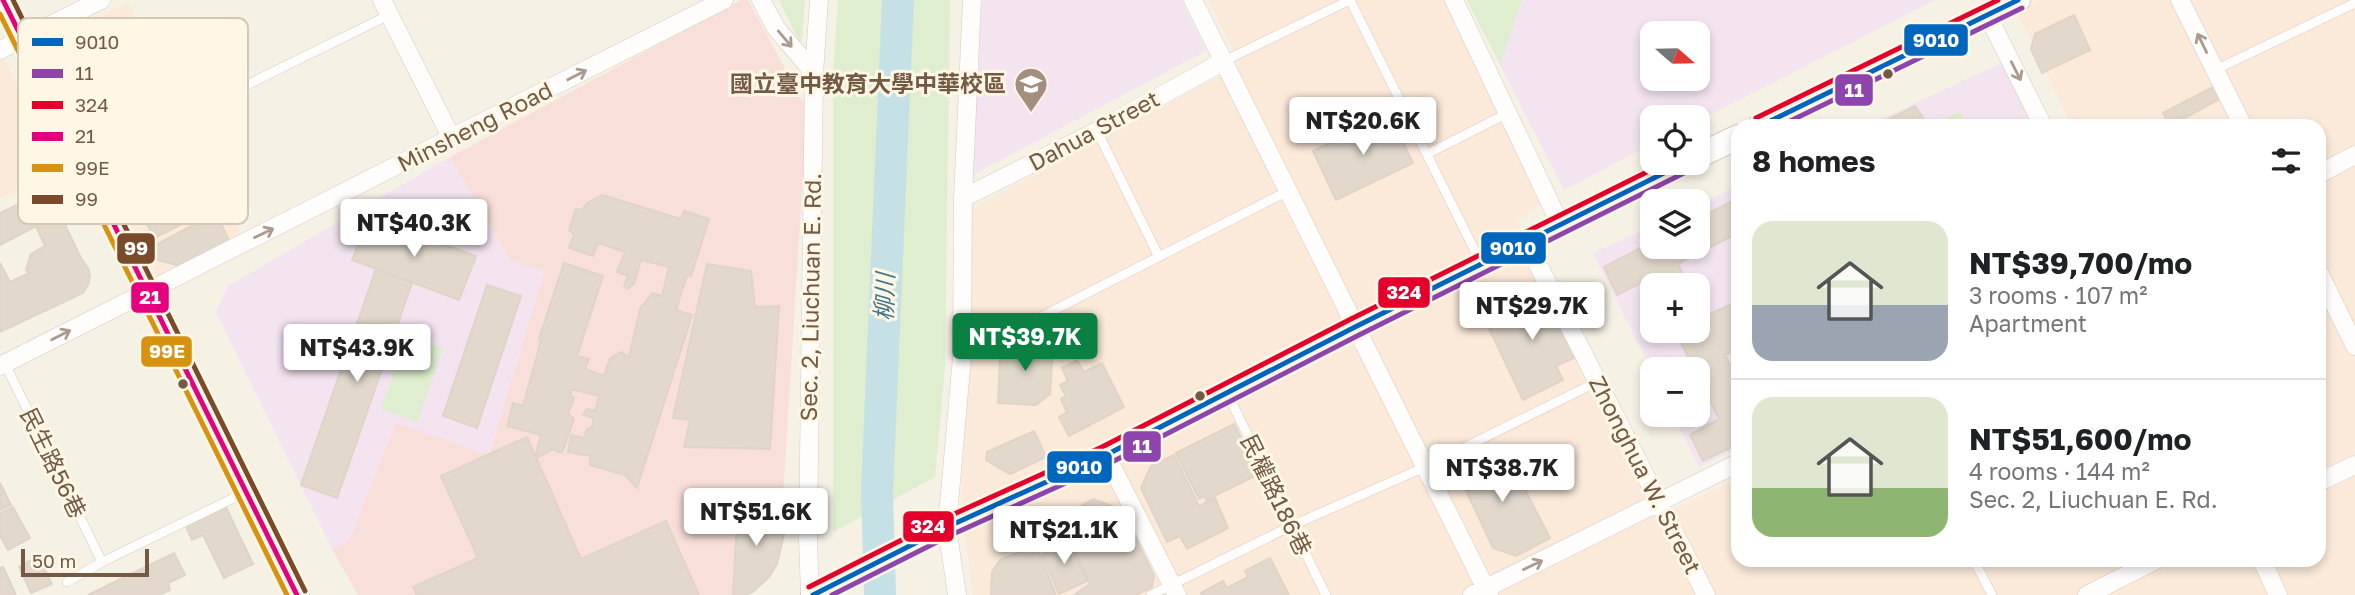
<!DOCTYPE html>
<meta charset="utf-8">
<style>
body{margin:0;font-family:"Golos Text","Noto Sans TC",sans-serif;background:#f2f2f2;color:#202124;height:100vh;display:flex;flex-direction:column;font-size:26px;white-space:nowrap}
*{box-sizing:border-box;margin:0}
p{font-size:23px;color:#757577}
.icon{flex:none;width:38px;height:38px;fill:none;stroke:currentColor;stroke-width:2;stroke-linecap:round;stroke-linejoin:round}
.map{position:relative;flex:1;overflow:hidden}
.sheet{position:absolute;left:1731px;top:119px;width:595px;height:448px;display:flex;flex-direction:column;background:#fff;border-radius:21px;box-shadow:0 4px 10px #0003}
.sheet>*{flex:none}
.needle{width:46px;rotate:110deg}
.controls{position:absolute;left:1640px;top:21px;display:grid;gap:14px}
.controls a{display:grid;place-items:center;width:70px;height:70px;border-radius:14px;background:#fff;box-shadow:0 4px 10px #0003;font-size:35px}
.scale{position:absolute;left:21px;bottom:18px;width:128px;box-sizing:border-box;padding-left:7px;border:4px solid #745a45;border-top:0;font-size:19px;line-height:24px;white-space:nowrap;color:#745a45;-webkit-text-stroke:5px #fff7e5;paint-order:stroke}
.price{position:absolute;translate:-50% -60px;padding:0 16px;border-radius:7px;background:#fff;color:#222;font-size:23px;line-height:46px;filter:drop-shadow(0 2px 4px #0008)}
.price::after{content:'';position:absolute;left:50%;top:42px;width:21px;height:16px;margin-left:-10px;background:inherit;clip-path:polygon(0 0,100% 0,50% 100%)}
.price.current{background:#0b8043;color:#fff}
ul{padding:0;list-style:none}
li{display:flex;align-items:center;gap:21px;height:175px;padding:0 21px}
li+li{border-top:2px solid #e0e0e0}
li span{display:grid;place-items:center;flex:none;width:196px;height:140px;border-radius:21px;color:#555}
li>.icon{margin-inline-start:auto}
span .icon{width:84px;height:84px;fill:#fffc;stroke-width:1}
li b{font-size:30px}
h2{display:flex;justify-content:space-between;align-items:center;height:84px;padding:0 21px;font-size:30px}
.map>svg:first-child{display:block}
.commercial{fill:#fbe9d9}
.education{fill:#f3e4f0;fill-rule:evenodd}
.medical{fill:#f9dfda}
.green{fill:#deeece}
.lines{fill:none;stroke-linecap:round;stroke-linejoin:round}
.river{stroke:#c6e1e6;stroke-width:32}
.building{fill:#e2d9cc;stroke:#dfd4c7;stroke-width:2}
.lane-casing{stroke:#d5ccc0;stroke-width:10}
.street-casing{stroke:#d5ccc0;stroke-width:19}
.secondary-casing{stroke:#d6cdc2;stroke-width:26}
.lane{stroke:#fefdfb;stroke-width:9}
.street{stroke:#fefdfb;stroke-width:18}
.secondary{stroke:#fefdfb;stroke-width:24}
.bus-1-casing{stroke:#fff7e5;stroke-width:10}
.bus-2-casing{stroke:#fff7e5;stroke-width:10}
.bus-3-casing{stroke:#fff7e5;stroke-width:10}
.bus-4-casing{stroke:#fff7e5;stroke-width:10}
.bus-5-casing{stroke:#fff7e5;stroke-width:10}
.bus-6-casing{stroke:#fff7e5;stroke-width:10}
.bus-1{stroke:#0065bd;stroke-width:5}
.bus-2{stroke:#8e44ad;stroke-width:5}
.bus-3{stroke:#e4002b;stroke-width:5}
.bus-4{stroke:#e5007d;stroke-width:5}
.bus-5{stroke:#d69311;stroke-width:5}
.bus-6{stroke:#7a4b2a;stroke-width:5}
.oneway{stroke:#ab9b8e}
.bus-dot{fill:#745a45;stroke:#fff7e5;stroke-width:2.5}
.labels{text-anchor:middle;stroke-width:6;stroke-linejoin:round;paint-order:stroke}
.poi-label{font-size:23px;font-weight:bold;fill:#745a45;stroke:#fff7e5;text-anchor:end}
.street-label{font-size:23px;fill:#745a45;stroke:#fff7e5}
.water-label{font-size:24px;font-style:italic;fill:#3d758a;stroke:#fff7e5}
.key{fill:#fff7e5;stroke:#d5c8b5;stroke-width:2}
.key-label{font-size:19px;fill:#745a45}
.line-badge{stroke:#fff7e5;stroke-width:2.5}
.badge-label{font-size:19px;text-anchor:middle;font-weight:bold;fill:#fff}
</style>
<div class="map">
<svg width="2355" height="595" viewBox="0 0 2355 595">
<rect width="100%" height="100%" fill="#f6f1e5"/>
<path class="commercial" d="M1208 0H1453L1554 195 1517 220 1654 518 1738 479V560H2319V126H2072L2017 12 2040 0H2355V595H973L961 508 971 209 1240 65Z
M128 2 246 244 158 278 42 45Z
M0 49 60 170 1 199 0 197Z"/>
<path class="education" d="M982 0H1181L1206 51 969 177Z
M1467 0H1935L1698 121V117H1652V144L1564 190ZM1652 33H1698V79H1652Z
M2003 62 2033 126H1866Z
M450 157 510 260 546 270 489 455 396 423 349 542 332 549 216 312 228 286Z
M1738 186V448L1699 467 1673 415H1698V369H1652V371L1593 253 1652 226V247H1698V205ZM1652 285H1698V331H1652Z"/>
<path class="medical" d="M741 0H748L807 109 782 514 738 505 733 595H358L332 549 349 542 396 423 489 455 545 271 510 260 450 157Z"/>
<path class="green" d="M779 0H805L802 41H799Z
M838 0H950L945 366 935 477 833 532V76Z
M1467 0H1522L1500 64Z
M1960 111 1967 126H1943L1941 121Z
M407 336 443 348 417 422 381 409Z"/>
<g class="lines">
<path class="river" d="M880 595 877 492 898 0"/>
</g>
<path class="building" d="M2074 15 2090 50 2042 73 2031 49 2035 34Z
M2219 84 2225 96 2170 126 2163 113Z
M1915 106 1928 125 1875 126Z
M1390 114 1413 163 1336 200 1313 151Z
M183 138 216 207 154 238 120 169Z
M48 190 81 258 89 270 90 277 88 285 83 293 0 332V263L10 282 29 273 26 270 31 254 45 246 36 226 0 245V213Z
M602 195 681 219 684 211 709 219 691 276 687 275 676 310 692 315 637 488 625 475 590 465V456L568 452 571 435 585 438 586 430 592 427 594 418 583 415 587 409 595 411 599 396 572 389 570 395 574 398 568 413 574 419 562 453 552 449 539 457 536 454 541 435 507 426 513 403 523 406 541 341 539 339 564 263 603 276 577 356 589 359 585 369 604 376 610 359 621 352 629 357 640 309 652 293 662 296 669 267 641 260 634 284 627 289 624 286 628 276 617 272 625 252 598 243 593 256 569 248 574 235 569 230 576 209 582 210 587 203Z
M1738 198V233L1678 264 1688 285H1652L1649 279 1617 295 1604 267 1652 242V247H1698V219Z
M216 213 230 243 180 266 158 260 152 247Z
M369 218 476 256 459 300 352 260Z
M707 264 751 271 755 307 779 306 770 449 684 447 690 420 673 418Z
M376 269 412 283 337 498 301 485Z
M487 285 521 296 477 428 443 416Z
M1531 293 1554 301 1580 355 1556 366 1563 380 1523 400 1483 316Z
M1698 304 1704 317 1729 305 1738 323V349L1725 355 1738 380V444L1703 461 1690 435 1719 419 1698 376V369H1694L1675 331H1698Z
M1001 341 1053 344 1050 394 1036 405 998 403Z
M1077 360 1084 372 1102 363 1124 407 1069 436 1059 417 1067 412 1061 399 1066 396 1060 385 1068 381 1062 368Z
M1234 424 1259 474 1206 500 1205 496 1199 499 1176 453Z
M1034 431 1046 457 1010 474 986 460 987 452Z
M527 437 581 559 666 521 699 595H417L413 587 478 558 441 476Z
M1490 449 1500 466 1510 461 1550 538 1516 556 1493 548 1455 467Z
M1174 455 1199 506 1215 498 1228 528 1187 549 1180 536 1167 542 1141 488 1151 466Z
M0 483 11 505 0 510Z
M1093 499 1122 510 1154 576 1152 587 1136 595H1074L1090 584 1067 532 1074 510Z
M225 505 253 564 224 578 203 535 192 540 185 524Z
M738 505 782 514 784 534 777 564 769 577 754 591 746 595H733Z
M13 507 30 538 8 550 0 535V513Z
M1067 537 1087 581 1059 594 1042 554 1053 550 1051 545Z
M1036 545 1056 595H991L992 572 1000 560Z
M174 553 185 575 168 583 170 590 159 595H88Z
M38 556 52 584 31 593 19 567Z
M1270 558 1289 595H1202L1201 593 1223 581 1227 588 1248 577 1245 571Z
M3 567 16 595H0V568Z"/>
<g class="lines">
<defs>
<path id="lane" d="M1350 0 1481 263
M1224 61 1350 0
M2215 70 2355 3
M1097 131 1159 257
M1427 154 1508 113
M86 164 389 15
M2319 306 2332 299
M962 357 1288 191
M5 364 102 562
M1228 395 1326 595
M1974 560 1992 595
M67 582 102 562 244 493
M1151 595 1291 526 1425 467 1597 382"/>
<path id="street" d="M382 0 452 139
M761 0 776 28 814 73
M1193 0 1489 595
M1454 0 1561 226
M2180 0 2243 126
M1988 16 2043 126
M0 50 101 0
M2319 174 2355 155
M963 198 1097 131 1224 61
M1527 243 1706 595
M2319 273 2355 346
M0 366 724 0
M1106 455 1177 595
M2319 482 2355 465
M2262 560 2278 595
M810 595 808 538 814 73 819 0
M957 595 947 527 962 357 963 198 972 0
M1472 595 1738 463
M2087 595 2156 560"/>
<path id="secondary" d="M3 0 297 595
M1760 126 2018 0
M1698 156 1738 137
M813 595 947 527 1106 455 1355 327 1684 163"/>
</defs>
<use href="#lane" class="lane-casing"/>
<use href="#street" class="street-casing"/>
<use href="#secondary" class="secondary-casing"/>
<use href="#lane" class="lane"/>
<use href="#street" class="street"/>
<use href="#secondary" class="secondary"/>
<defs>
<path id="bus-1" d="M1760 126 2018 0
M813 595 947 527 1106 455 1355 327 1684 163"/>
<path id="bus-2" d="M1780 126 2022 8
M832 595 951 535 1110 463 1359 335 1688 171"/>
<path id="bus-3" d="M1756 118 1998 0
M809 587 943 519 1102 447 1351 319 1665 163"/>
<path id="bus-4" d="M3 0 297 595"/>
<path id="bus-5" d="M0 14 287 595"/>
<path id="bus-6" d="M13 0 305 591"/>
</defs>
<use href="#bus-1" class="bus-1-casing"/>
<use href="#bus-2" class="bus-2-casing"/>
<use href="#bus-3" class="bus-3-casing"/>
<use href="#bus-4" class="bus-4-casing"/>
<use href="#bus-5" class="bus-5-casing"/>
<use href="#bus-6" class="bus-6-casing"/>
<use href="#bus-1" class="bus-1"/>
<use href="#bus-2" class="bus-2"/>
<use href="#bus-3" class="bus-3"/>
<use href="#bus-4" class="bus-4"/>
<use href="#bus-5" class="bus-5"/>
<use href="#bus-6" class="bus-6"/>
</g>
<defs><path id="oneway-shaft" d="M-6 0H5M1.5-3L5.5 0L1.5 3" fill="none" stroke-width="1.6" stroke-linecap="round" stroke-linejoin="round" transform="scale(1.75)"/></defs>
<g class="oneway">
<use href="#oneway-shaft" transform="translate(785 39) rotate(50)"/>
<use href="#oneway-shaft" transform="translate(2202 43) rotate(-116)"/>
<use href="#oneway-shaft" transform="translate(2016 71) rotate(63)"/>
<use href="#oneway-shaft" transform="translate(577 75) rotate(-27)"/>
<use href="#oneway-shaft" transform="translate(264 233) rotate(-26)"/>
<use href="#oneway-shaft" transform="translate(61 335) rotate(-27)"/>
<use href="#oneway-shaft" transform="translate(1533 565) rotate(-26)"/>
</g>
<defs>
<symbol id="university-pin" viewBox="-11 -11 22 30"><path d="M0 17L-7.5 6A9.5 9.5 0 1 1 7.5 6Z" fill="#a28f7d" stroke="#fff7e5"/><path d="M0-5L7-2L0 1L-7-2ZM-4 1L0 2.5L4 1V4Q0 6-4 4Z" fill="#fff"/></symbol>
</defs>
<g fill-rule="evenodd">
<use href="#university-pin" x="1012" y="65" width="38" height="52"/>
</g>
<g class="bus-dot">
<circle cx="1888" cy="74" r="6"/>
<circle cx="183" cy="384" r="6"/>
<circle cx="1200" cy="396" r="6"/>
</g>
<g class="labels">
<g class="poi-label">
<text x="1006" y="92">國立臺中教育大學中華校區</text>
</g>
<g class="street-label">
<text transform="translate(475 127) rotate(-27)" y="8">Minsheng Road</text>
<text transform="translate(1094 131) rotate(-28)" y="8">Dahua Street</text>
<text transform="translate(811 297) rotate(-89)" y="8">Sec. 2, Liuchuan E. Rd.</text>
<text transform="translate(53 463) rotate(64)" y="8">民生路56巷</text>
<text transform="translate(1645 475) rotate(63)" y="8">Zhonghua W. Street</text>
<text transform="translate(1276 495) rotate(64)" y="8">民權路186巷</text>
</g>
<g class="water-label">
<text transform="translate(885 297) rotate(-88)" y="8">柳川</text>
</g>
</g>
<rect x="18" y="18" width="230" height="206" rx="10" class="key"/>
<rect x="32" y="38" width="31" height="8" fill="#0065bd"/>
<rect x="32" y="69" width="31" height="9" fill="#8e44ad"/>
<rect x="32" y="101" width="31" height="8" fill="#e4002b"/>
<rect x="32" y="132" width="31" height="9" fill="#e5007d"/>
<rect x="32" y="164" width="31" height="8" fill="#d69311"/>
<rect x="32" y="195" width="31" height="9" fill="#7a4b2a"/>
<g class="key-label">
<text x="75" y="49">9010</text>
<text x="75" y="80">11</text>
<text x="75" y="112">324</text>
<text x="75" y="143">21</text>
<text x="75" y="175">99E</text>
<text x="75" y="206">99</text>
</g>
<g class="line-badge">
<rect x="1903" y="23" width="66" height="34" rx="7" fill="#0065bd"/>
<rect x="1834" y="73" width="40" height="34" rx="7" fill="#8e44ad"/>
<rect x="1480" y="231" width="67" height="34" rx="7" fill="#0065bd"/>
<rect x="116" y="232" width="40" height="33" rx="7" fill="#7a4b2a"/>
<rect x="1377" y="276" width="54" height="33" rx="7" fill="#e4002b"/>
<rect x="130" y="281" width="40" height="33" rx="7" fill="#e5007d"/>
<rect x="140" y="335" width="53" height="33" rx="7" fill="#d69311"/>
<rect x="1122" y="430" width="40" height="33" rx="7" fill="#8e44ad"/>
<rect x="1046" y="450" width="67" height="34" rx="7" fill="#0065bd"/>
<rect x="902" y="510" width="53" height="33" rx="7" fill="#e4002b"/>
</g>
<g class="badge-label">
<text x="1936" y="47">9010</text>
<text x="1854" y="97">11</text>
<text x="1513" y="255">9010</text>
<text x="136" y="255">99</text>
<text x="1404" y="299">324</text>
<text x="150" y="304">21</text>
<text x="167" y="358">99E</text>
<text x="1142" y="453">11</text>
<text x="1079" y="474">9010</text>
<text x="928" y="533">324</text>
</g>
</svg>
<div class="controls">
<a><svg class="needle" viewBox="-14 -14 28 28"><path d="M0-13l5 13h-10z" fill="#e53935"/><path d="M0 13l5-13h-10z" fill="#757577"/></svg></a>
<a><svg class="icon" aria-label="locate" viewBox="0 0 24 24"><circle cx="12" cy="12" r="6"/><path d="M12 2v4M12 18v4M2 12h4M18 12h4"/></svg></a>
<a><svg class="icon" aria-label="layers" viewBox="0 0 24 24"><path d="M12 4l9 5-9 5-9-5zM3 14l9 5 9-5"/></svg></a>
<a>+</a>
<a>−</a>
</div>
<div class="scale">50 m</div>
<b class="price" style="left:1363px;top:157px">NT$20.6K</b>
<b class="price" style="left:414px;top:259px">NT$40.3K</b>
<b class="price" style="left:1532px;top:342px">NT$29.7K</b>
<b class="price current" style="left:1025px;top:373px">NT$39.7K</b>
<b class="price" style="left:357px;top:384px">NT$43.9K</b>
<b class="price" style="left:1502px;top:504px">NT$38.7K</b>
<b class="price" style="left:756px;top:548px">NT$51.6K</b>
<b class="price" style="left:1064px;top:566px">NT$21.1K</b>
<section class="sheet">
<h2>8 homes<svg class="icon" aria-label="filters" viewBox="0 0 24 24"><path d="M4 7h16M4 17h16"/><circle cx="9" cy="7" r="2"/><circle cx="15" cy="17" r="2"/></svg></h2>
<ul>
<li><span style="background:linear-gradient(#dfe7d0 60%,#9aa5b1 0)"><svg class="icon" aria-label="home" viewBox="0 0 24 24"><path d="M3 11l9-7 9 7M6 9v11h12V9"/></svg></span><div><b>NT$39,700/mo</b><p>3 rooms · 107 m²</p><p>Apartment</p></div></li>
<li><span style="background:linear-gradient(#dfe7d0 65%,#8fb573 0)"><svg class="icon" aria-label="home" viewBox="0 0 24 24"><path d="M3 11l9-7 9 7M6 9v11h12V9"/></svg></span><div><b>NT$51,600/mo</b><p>4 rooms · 144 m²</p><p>Sec. 2, Liuchuan E. Rd.</p></div></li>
</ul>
</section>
</div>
